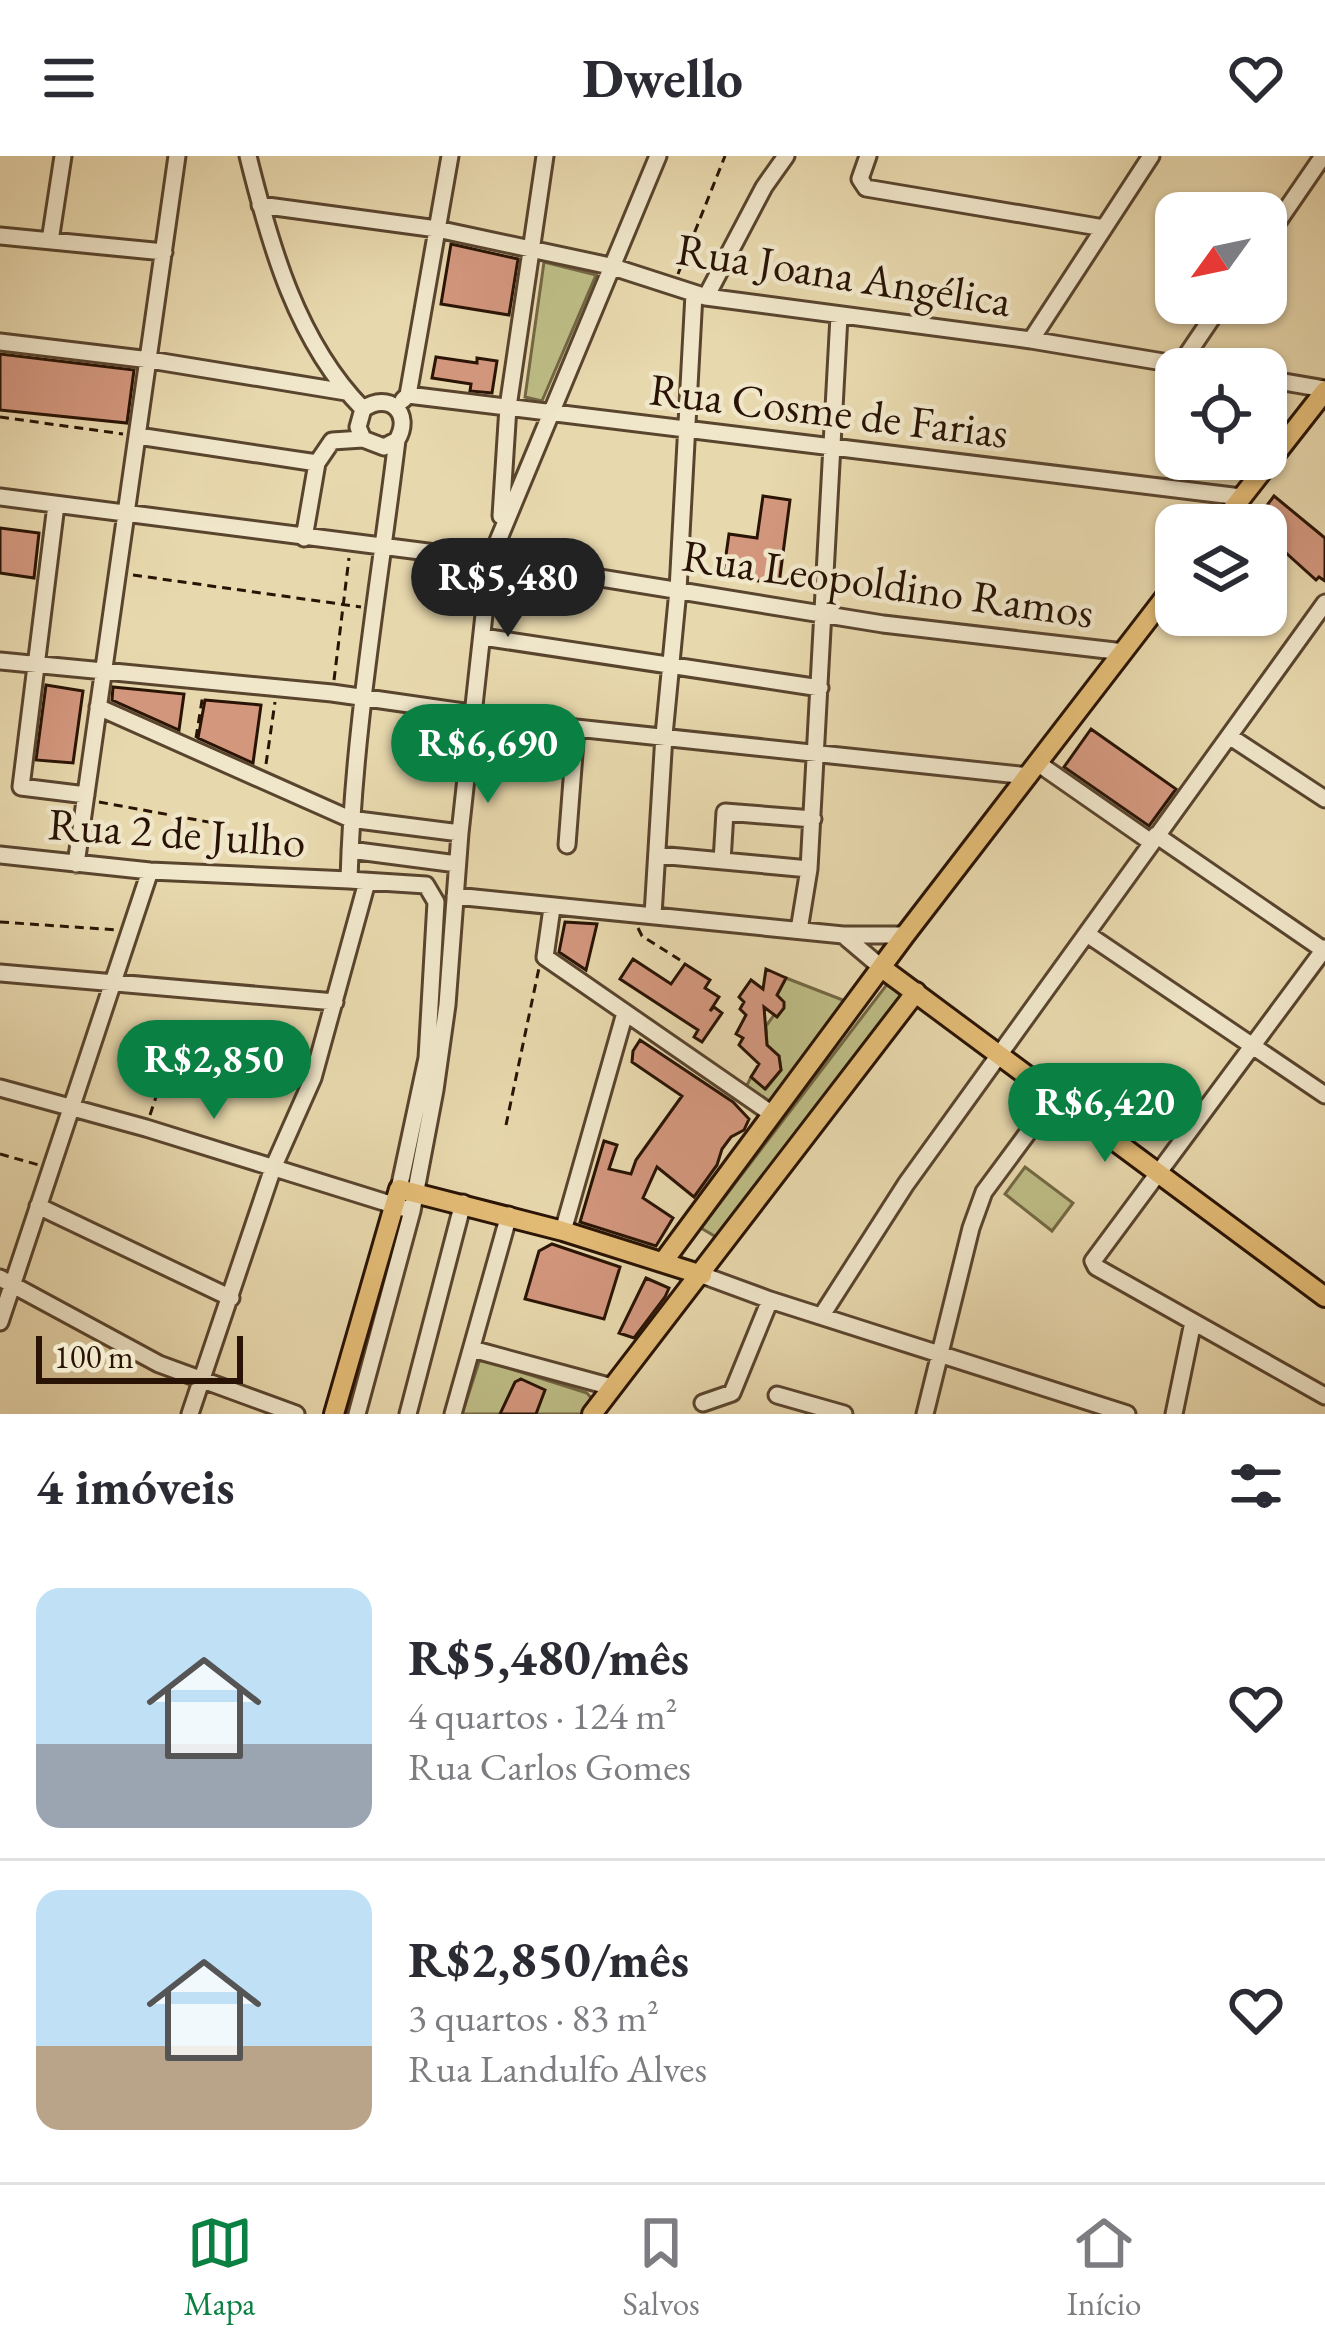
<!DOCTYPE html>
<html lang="pt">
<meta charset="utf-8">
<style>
body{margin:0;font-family:"EB Garamond",serif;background:#f7f7f7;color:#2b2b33;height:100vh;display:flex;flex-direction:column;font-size:45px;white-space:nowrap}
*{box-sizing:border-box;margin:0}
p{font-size:39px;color:#7c7c81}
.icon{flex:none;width:66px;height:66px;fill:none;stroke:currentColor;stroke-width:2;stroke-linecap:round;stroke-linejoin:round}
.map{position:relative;height:1258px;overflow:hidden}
.sheet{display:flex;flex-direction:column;background:#fff;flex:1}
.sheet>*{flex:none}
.needle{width:78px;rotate:237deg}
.buttons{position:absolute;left:1155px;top:36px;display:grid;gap:24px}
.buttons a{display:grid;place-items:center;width:132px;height:132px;border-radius:24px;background:#fff;box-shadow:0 3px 9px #0004;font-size:60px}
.scale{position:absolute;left:36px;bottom:30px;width:207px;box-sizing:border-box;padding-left:12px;border:6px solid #291304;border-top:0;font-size:33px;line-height:42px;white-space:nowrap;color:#291304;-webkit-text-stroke:9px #f0e6ca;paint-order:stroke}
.price{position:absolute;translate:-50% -102px;padding:0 27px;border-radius:42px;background:#0b8043;color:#fff;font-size:39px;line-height:78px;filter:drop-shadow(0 3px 6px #0008)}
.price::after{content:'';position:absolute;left:50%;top:72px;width:36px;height:27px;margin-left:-18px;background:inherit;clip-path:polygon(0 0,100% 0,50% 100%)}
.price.active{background:#222;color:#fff}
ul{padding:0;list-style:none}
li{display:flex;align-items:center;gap:36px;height:300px;padding:0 36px}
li+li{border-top:3px solid #e1e1e2}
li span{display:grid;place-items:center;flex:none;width:336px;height:240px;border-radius:24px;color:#555}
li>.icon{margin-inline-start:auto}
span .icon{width:144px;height:144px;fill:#fffc;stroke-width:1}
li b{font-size:51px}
h2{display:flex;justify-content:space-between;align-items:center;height:144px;padding:0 36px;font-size:51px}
header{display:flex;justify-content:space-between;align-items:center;height:156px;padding:0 36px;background:#fff;font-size:54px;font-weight:700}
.tab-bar{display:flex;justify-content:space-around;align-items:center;height:168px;border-top:3px solid #e1e1e2;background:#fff;font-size:33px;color:#7c7c81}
.tab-bar a{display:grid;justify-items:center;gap:6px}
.tab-bar .active{color:#0b8043}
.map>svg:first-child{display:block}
.green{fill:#bdbc85;stroke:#736844;stroke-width:3}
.building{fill:#d3977e;stroke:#291304;stroke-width:3}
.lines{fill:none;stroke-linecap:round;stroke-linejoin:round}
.minor-casing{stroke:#59442e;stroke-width:21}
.major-casing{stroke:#291304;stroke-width:24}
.path{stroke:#291304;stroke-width:3;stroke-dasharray:9 6;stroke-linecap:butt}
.minor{stroke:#f0e6ca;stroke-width:15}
.major{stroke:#e4bc76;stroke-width:18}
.labels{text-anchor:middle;stroke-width:9;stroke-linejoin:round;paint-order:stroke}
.street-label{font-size:45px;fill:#291304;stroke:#f0e6ca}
</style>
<header><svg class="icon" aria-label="menu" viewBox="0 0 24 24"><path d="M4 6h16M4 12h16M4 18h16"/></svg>Dwello<svg class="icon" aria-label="heart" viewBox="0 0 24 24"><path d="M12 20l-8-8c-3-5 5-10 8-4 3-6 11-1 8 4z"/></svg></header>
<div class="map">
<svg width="1325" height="1258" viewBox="0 0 1325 1258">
<rect width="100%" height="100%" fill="#e8d8ad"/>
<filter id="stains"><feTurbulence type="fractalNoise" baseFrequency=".00167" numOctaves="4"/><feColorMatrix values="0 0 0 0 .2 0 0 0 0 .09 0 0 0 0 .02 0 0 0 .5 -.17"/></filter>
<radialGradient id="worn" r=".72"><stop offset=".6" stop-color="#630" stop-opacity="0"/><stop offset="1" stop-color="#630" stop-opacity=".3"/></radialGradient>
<path class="green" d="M544 106 596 119 542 245 525 241Z
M786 822 853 848 774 954 746 931 751 921 766 933 781 914 779 900 767 889 766 870 774 859 777 860V839Z
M888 827 910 844 723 1085 701 1072Z
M1025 1011 1073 1047 1052 1075 1005 1038Z
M480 1203 587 1237 593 1244 584 1258H462Z"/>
<path class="building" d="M451 88 518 103 509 159 441 148Z
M0 198 134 214 127 267 0 254Z
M436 201 477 207V202L497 205 492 237 470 235 471 228 432 222Z
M763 340 790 344 779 428 723 420 729 378 757 382Z
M1274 340 1325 382V425L1319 421 1316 424 1266 379V369H1252Z
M0 372 39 377 34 422 0 417Z
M46 529 83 535 73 607 36 604Z
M113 531 184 538 179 574 112 544Z
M205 544 261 549 253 607 198 582Z
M1091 573 1176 633 1149 670 1064 611Z
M565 766 597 768 586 814 559 796Z
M633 803 671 828 685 808 710 824 705 832 719 841 710 855 714 851 722 857 702 886 694 881 698 874 620 823Z
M766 813 786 822 777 839 784 846V852L777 861 764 851 767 889 779 900 781 914 765 933 751 921 759 908 739 889 743 882 736 878 746 859 740 853 744 846 739 841 751 824 763 833Z
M640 884 733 946 749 963 744 974 731 981 722 993 717 1009 694 1041 657 1011 643 1042 673 1062 656 1090 580 1066 604 985 617 989 609 1013 631 1018 636 1004 682 940 632 906 633 895Z
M552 1088 620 1111 604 1163 525 1143 539 1095Z
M646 1122 669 1132 665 1141 634 1182 619 1177Z
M521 1223 545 1234 536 1258H500L515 1226Z"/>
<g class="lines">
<defs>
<path id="minor" d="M248 0C270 89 297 186 363 253
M868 0 860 23 866 32 1104 72
M260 49 437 73 610 110 706 141 1031 184 1205 213
M0 80 164 96
M1266 83 1323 0
M50 85 63 0
M706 141 764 31 786 0
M1031 184 1151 0
M0 186 150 204 346 236
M1180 209 1222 147
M1266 223 1325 233
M408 239 1241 341
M403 244 408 239 450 0
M138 280 317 307 332 285 363 283
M397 284 384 291 363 283 358 271 363 253C389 235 413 257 397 284 379 431 353 576 349 724L426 729 436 746 427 902 399 1033
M0 341 490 404 883 468 1124 496
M56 349 21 631 86 639
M501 360 508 251 545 0
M304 382 317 307
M483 481 820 532
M0 505 332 537 576 572 1029 620
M98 551 350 663 460 677
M1229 580 1325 643
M1039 608 1151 686
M1156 679 1325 795
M567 689 576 572
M350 694 457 708
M0 699 150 715 349 724
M658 699 809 713
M722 705 725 656 813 663
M76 708 177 0
M455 740 843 779H905
M552 752 545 801 772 958
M653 759 664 579 678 434 694 138
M799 774 809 713 839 160
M1087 778 1325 939
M843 779 882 812
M1325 792 1093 1105 1096 1111 1325 1240
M0 817 335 846
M0 932 146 972 403 1052
M38 1050 231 1142
M563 1075 625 857
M702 1119 770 1144 1127 1258
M0 1122 159 1208 296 1258
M822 1159 906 1028 1325 447
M0 1166 150 715
M472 1193 612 1231
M777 1239 844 1258
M703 1247 732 1237 770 1144
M190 1258 273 1012 313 922 367 726
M357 1258 412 1055 435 934 447 849 460 677 490 404 658 0
M408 1258 463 1047
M453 1258 509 1059
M925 1258 971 1072 984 1036 1055 940
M1174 1258 1193 1166"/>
<path id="major" d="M1220 369 1325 235
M882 812 1325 1141
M663 1106 905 779 1176 427
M334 1258 399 1033 563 1075 702 1119
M592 1258 916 836"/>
</defs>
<use href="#minor" class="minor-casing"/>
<use href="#major" class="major-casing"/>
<path class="path" d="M678 118 725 0
M0 261 123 278
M133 419 361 451
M334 524 349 402
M196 582 203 538
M266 608 275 546
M99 646 225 669
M0 766 118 774
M638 772 642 780 680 804
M150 959 176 880 300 918
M506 969 539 812
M0 998 39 1009"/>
<use href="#minor" class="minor"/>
<use href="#major" class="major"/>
</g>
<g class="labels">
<g class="street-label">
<text transform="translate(844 118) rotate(9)" y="16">Rua Joana Angélica</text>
<text transform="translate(829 254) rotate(7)" y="16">Rua Cosme de Farias</text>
<text transform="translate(888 427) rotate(8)" y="16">Rua Leopoldino Ramos</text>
<text transform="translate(177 676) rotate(4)" y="16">Rua 2 de Julho</text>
</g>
</g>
<rect width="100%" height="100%" filter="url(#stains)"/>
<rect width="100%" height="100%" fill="url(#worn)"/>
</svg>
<div class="buttons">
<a><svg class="needle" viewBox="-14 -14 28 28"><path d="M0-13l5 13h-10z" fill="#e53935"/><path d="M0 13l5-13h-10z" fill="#7c7c81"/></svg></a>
<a><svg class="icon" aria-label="locate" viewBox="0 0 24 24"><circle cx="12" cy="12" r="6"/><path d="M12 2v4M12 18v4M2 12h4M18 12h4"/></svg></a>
<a><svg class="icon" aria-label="layers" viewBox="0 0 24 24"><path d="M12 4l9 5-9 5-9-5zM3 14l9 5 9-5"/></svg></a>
</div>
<div class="scale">100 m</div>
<b class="price active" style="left:508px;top:484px">R$5,480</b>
<b class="price" style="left:488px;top:650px">R$6,690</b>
<b class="price" style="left:214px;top:966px">R$2,850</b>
<b class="price" style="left:1105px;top:1009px">R$6,420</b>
</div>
<section class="sheet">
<h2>4 imóveis<svg class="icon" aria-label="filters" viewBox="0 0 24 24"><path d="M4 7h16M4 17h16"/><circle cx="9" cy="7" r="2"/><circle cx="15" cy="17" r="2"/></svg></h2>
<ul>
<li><span style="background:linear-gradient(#bfe0f5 65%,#9aa5b1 0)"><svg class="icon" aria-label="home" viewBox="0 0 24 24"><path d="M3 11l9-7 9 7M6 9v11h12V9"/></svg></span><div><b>R$5,480/mês</b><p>4 quartos · 124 m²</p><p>Rua Carlos Gomes</p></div><svg class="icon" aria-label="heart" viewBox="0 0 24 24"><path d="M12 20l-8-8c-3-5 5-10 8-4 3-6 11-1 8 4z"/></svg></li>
<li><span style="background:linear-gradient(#bfe0f5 65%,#b9a48a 0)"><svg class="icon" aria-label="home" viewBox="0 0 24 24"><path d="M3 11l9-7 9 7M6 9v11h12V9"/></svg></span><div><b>R$2,850/mês</b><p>3 quartos · 83 m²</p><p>Rua Landulfo Alves</p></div><svg class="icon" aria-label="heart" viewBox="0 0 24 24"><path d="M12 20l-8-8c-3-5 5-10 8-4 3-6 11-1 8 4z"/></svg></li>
</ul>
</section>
<nav class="tab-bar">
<a class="active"><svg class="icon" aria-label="map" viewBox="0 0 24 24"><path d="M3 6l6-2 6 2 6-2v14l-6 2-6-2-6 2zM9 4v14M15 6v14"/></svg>Mapa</a>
<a><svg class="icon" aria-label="saved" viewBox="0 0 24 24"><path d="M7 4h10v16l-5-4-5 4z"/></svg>Salvos</a>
<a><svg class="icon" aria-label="home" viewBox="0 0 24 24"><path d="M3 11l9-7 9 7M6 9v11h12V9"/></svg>Início</a>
</nav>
